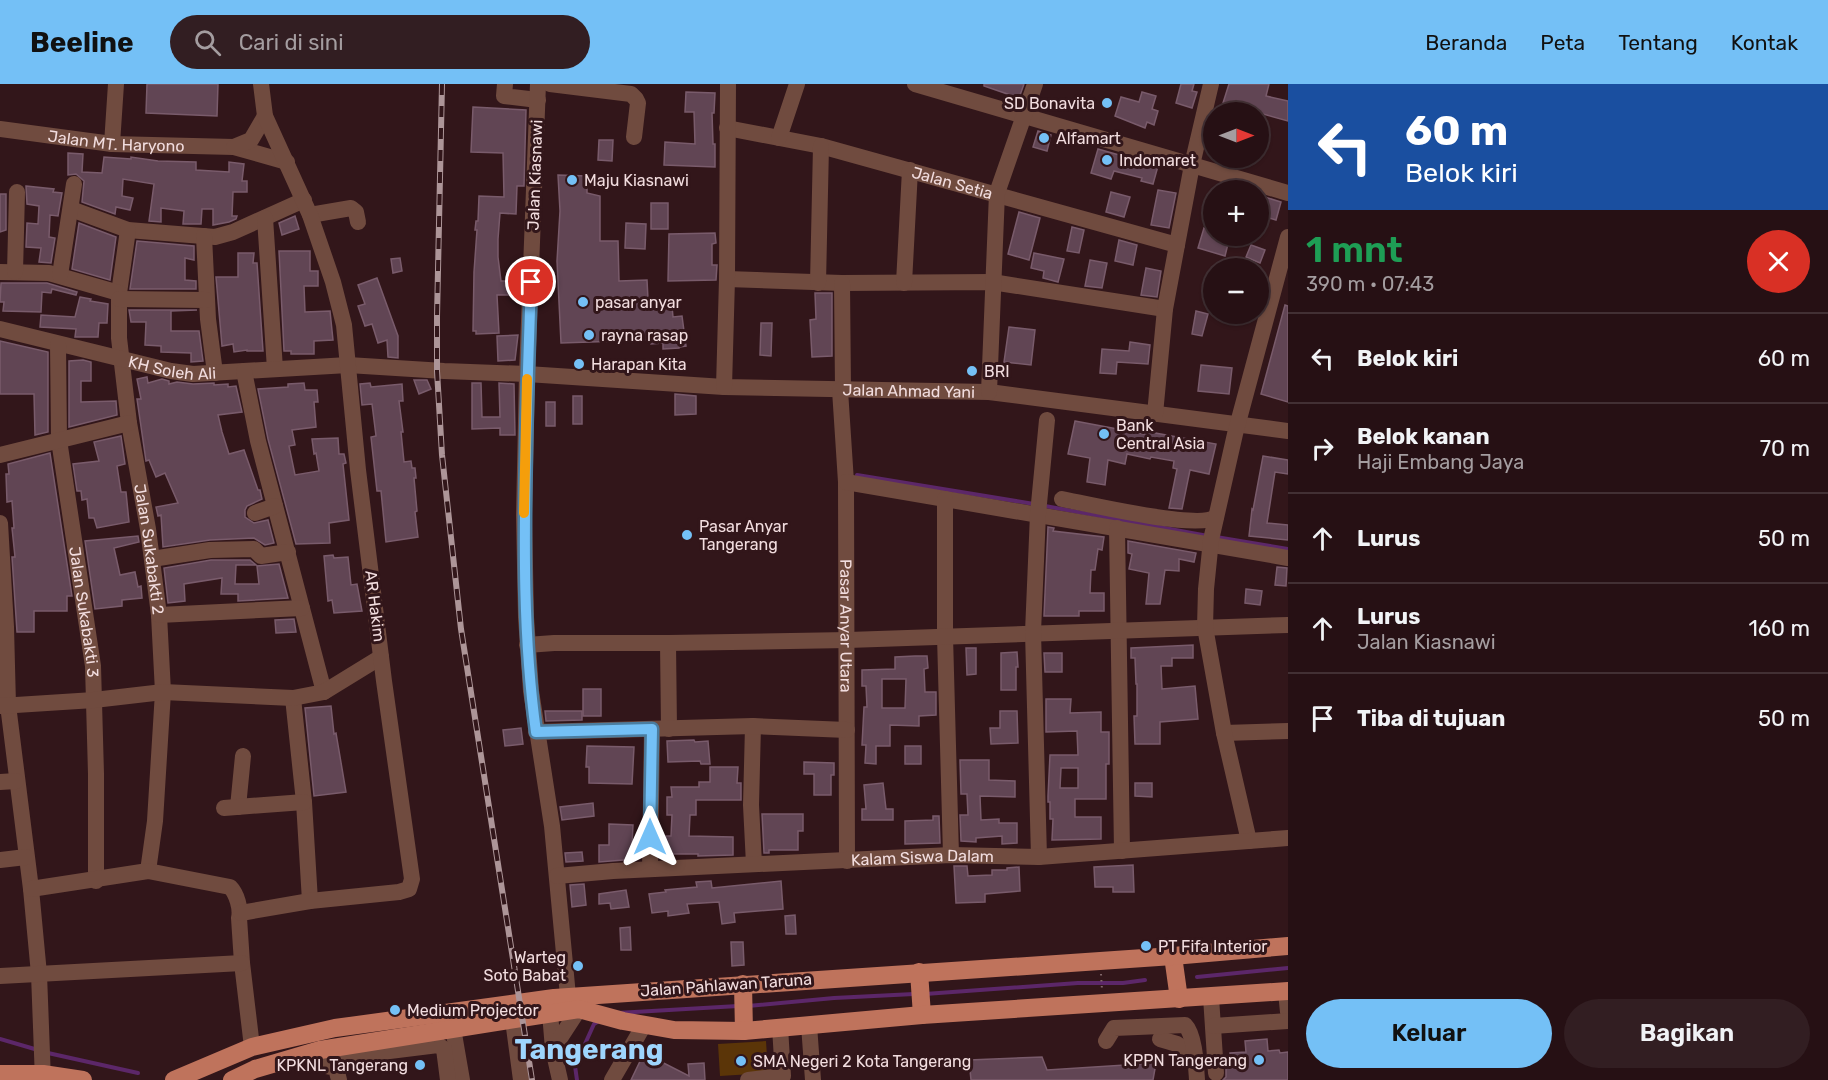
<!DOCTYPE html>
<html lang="id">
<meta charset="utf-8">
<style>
:root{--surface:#261014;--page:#321e22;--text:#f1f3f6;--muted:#a49da0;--line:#423034;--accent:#74c0f6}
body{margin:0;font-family:Rubik,sans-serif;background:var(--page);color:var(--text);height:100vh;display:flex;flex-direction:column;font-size:22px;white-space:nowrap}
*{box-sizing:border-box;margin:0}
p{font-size:20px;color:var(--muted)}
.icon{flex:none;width:33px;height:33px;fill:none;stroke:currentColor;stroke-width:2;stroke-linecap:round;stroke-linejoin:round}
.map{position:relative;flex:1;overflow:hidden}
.drawer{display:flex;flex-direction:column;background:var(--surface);width:540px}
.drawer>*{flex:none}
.guide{background:#1a4fa0;color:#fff;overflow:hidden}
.needle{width:39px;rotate:90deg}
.fabs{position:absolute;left:1203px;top:18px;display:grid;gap:12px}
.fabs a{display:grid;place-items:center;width:66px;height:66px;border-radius:50%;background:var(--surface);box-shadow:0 2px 4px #0004,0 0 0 2px var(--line);font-size:30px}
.pin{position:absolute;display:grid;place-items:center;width:51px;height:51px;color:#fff;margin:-26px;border:3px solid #fff;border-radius:50%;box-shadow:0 2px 6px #0007}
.me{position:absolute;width:66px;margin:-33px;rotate:0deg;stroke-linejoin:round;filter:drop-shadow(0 0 4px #0008)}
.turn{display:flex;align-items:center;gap:21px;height:126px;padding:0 18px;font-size:27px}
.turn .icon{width:78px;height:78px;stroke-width:2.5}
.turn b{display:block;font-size:42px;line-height:51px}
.round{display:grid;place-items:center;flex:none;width:63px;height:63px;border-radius:32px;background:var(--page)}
.overview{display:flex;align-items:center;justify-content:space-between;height:102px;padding:0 18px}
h1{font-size:36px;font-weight:600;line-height:45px;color:#1e9e55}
.primary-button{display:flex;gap:12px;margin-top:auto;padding:12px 18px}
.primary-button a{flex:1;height:69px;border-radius:36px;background:var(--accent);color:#111;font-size:24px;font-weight:600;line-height:69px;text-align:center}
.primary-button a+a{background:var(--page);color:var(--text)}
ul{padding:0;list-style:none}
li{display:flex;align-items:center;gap:18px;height:90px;padding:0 18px;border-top:2px solid var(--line)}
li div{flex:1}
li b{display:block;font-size:22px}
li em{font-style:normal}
header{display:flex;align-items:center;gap:36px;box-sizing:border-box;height:84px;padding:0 30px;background:var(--accent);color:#111}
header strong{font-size:28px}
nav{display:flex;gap:33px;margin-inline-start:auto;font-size:21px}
.search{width:420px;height:54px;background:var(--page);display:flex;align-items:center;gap:15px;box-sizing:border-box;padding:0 21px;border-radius:33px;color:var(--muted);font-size:22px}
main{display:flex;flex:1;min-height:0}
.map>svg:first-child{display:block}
.green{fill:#5b3508}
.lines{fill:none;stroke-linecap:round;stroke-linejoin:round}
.stream{stroke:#5c2769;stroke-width:4}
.building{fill:#614554;stroke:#795b6b;stroke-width:1.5;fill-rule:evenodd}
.path{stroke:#82696c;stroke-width:2;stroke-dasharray:1.5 4.5;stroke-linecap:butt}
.minor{stroke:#704b3f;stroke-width:16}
.major{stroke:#bf735c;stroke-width:18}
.rail-casing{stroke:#ad9598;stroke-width:6}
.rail{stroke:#32161a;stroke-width:4;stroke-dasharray:11;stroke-linecap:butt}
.route-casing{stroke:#4b7da0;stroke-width:15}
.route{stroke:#74c0f6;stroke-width:10}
.slow{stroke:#f59e0b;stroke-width:10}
.poi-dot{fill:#74c0f6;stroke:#32161a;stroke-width:2}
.labels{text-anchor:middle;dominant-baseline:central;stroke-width:6;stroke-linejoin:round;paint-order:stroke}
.poi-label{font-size:16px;fill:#f2dddf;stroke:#32161a;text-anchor:start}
.street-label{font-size:16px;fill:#f2dddf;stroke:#32161a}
.town-label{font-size:28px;font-weight:bold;fill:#9ed5fd;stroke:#32161a}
</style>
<header>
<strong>Beeline</strong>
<div class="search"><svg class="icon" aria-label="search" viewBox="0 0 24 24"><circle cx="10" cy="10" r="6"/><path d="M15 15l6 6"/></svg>Cari di sini</div>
<nav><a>Beranda</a><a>Peta</a><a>Tentang</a><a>Kontak</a></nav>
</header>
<main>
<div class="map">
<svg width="1288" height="996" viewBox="0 0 1288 996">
<rect width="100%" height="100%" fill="#32161a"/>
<path class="green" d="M766,957L768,989L720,992L718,960Z"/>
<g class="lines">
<g class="stream">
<path d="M857,391L1034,420"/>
<path d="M1045,422L1208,452"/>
<path d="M1216,453L1288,465"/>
<path d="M1197,893L1288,884"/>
<path d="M925,910L1078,899H1123L1145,896"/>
<path d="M748,922L834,914L914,910"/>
<path d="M617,929L738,922"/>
<path d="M0,955L38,966"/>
<path d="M48,969L138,989"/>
<path d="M577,996L575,982L594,940L599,937"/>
</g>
</g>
<g class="building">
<path d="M147,0H218L217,32L146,29Z"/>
<path d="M984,0H1024L1019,14L984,2Z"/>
<path d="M1181,0H1194L1192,7L1197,8L1192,24L1176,19Z"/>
<path d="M1229,0H1269L1266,12L1288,17V37L1223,19Z"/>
<path d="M686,8L715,9L714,29H712L713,60H715V83L664,81L665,58L695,60L694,28H685Z"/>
<path d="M1142,8L1156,12L1152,25L1158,27L1154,41L1147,38L1145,44L1115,32L1121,13L1139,18Z"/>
<path d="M473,23L526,26L524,102H517L516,130L500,129L498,155V173L501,197H519V189H520V211H497L499,249L476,250V247H473L474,188L477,146H475L476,137H478L479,112L504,113L503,69L471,68Z"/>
<path d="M1038,47L1051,51L1047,67L1033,63Z"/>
<path d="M599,56H613L612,77L598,76Z"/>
<path d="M1098,65L1158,82L1153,100L1141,97L1142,94L1114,87L1111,95L1091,89Z"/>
<path d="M68,69L83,70L82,88L102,89L104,73L131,75V73L158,77L196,78V86L229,88V78L244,80L242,97H247V108H233L232,132H237L236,135L229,138L213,141V125H202L201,140H183L184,127L161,124V138L149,137L154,100L123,95L122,112L133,114L130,126L116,123L115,130L82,118L84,97L76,90L68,91Z"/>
<path d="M558,91L587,92V109L600,112V157H618L619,197L647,196L648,215L660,214V222H672L673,233L682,232L686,262L679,263V264L663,265V259L651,260V256L620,255V257L561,259L557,177L560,127Z"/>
<path d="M26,102L54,105L53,108L62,109L58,132L50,131L49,153L55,154L51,179L39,178L41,164L26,163L27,139L38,140L39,122L27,120Z"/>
<path d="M1158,106L1176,109L1169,144L1151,141Z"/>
<path d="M1111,108L1130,113L1124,133L1106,128Z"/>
<path d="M0,110H6V146L0,148Z"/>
<path d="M1258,111L1281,118L1276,136L1258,131Z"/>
<rect x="651" y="119" width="17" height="26"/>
<path d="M1019,128L1040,134L1029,176L1008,170Z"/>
<path d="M295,132L299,145L282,151L279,139Z"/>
<path d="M79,139L116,153L110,196L72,185Z"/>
<path d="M626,139L646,140L645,165L625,164Z"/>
<path d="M1072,143L1084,146L1079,169L1067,167Z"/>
<path d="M1204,144L1214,147V152H1230L1225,172L1198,164Z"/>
<path d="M715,149L716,159L712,160V181H717L716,196L668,197L669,150Z"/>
<path d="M1119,156L1137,161L1133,181L1115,177Z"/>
<path d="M137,157L194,162V176L185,174V196L196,197V205H130Z"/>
<path d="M1251,161L1265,166L1260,179L1246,173Z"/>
<path d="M279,167H310V187H318V202H304L305,228L330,227L333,256L314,257V270H291V267H284Z"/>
<path d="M238,169H254L253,179H257L263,267H247V266L234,268L233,260L222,262L216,193H238Z"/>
<path d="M1034,169L1064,175L1058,198L1043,194L1044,187L1031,184Z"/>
<path d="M400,174L402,187L393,189L391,175Z"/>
<path d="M1090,176L1107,179L1102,204L1085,202Z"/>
<path d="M1146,184L1161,187L1157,213L1141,211Z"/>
<path d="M377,194L398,252V274L388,273L387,256L378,259L372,240L365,242L358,222L365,220L358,201Z"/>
<path d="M1,199H47L77,208L76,211L52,205L51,209L42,208L41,228L3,227L4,218H0Z"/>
<path d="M815,209H832V272L812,273L810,236L816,235Z"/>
<path d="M80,213L91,215L90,217L108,220L107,239H99L98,253H75L76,245L40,243L41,231L75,233Z"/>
<path d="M1285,221L1288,222V318L1261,310Z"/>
<path d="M129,226H197L171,227V247H199L203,277L191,278V269L161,268V262L145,261L146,238H131Z"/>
<path d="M1196,227L1208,230L1202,252L1192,250Z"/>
<path d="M761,239H772L771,272L760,271Z"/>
<path d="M1009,243L1035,246L1031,281L1004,278Z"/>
<path d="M518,251L515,276L498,277L497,252Z"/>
<path d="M0,257L48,268V348L35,351L34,310H0Z"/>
<path d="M1130,258L1150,261L1148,280L1117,278L1116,290L1100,289L1102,265L1129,267Z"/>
<path d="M83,276L91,278V297H81V318L116,317L117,331L69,343V277Z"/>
<path d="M1201,281L1232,284L1229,310L1198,307Z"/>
<path d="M147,293L148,299L162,295L169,297V300L177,298L193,300L214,299V301L228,300V303L236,302L242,328L218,331L222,348L229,370L244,366L258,406H260L262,415L247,422L245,426V433L254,439L268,436L274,459L265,461L254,454L210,456L163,463L161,431L158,432L156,423L178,419L165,389L156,393L149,376L146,377L137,315H141L137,295Z"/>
<path d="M414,296H427L431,305L419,310Z"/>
<path d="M304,299L305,306H317L318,318H314L316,343L292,346L295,361L289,362L295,391L319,387L316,369L314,370L312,355L338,354L339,370H344L346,379L343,380L349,436L329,439L330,459L296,460L268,355L258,305L288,303V300Z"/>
<path d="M370,299L371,303L402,300L403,317H399L403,348H401L404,378L411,377L412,384H415L416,394H414L417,427L415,428L418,453L386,458L381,407H377L371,353L376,352L372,320L362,321L360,300Z"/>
<path d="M472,299H481L482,333H500L499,299L514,300L515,351H500V344L472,345Z"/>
<path d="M675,310L696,312V330L675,331Z"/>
<rect x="573" y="312" width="9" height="28"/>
<rect x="546" y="318" width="9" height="24"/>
<path d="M1075,337L1144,350V347L1216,360L1209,390L1190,386L1182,425L1169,424L1177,385L1173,384L1174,377L1151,373L1150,375L1127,370L1125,380L1108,376L1105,401L1087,398L1090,374L1068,370Z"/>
<path d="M121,352L125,380L117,382L121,408H126L129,438L97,444L94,434H89L87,415L82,416L81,407H77L73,380L99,377L94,358Z"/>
<path d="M50,369L72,512H67V527H34V548H17L12,473H15L12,444H14L12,417L7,418L6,390H9L8,380Z"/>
<path d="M1263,372L1288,376V390L1275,388L1267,439L1288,441V456L1249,452L1252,425L1253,426Z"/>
<path d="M1048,443L1054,444L1053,447L1104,453L1102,466L1098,465L1095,486H1091L1090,509H1104V527H1079V532H1044Z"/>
<path d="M138,452L139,458L114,464L120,491L135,488L138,503L141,502L142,514L122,516V522L95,525L85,457Z"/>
<path d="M1128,457L1196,469L1194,478L1179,475V487L1165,486L1160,520H1146L1149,489L1129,485L1132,470L1128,469Z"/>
<path d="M333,471L334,474L348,473L351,501L357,500L362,527L334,529L332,516L328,517L324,472Z"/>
<path d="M211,476H250L256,481H236L235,500H259L257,482L279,480L288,514L238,517V510H221L222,494L184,500L185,517L168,519L164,484Z"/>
<path d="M1277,483L1287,484L1286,502L1275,501Z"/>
<path d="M1246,505L1262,507L1260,521L1245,519Z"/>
<path d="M294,535L296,548L276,549L275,536Z"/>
<path d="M1193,561V574H1172V582H1161L1162,605L1195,602L1198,635L1160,638V660H1135L1134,632H1137V600H1136L1135,574H1131V564Z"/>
<path d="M966,564H976V590L967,591Z"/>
<path d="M1017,568L1018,583H1016V606H1001V569Z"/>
<path d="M1044,569H1062V588H1045Z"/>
<path d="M915,572H927L928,584L924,585L925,608H936V631L919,632V642L890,641V662H876V680L865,679L866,661H862L864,623H867L866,602H862V586L895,585V573ZM882,595H906L905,624H882Z"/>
<rect x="583" y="605" width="18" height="27"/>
<path d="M1046,615H1071L1070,629L1101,628V648H1109V680H1106V715H1075V733H1101V755L1052,756L1053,735H1050V718H1048V712L1050,671H1078L1077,647L1046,648ZM1061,684H1078V704H1060Z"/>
<path d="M331,622L334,650L336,649L346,708L314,712L305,624Z"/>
<path d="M545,627H582V636L546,637Z"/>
<path d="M1000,627H1017L1018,659L991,660L990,644H1000Z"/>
<path d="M521,644L523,660L505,662L503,646Z"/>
<path d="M694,656L695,658L708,657L710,680H701L700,677L668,678L667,657Z"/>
<path d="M587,662L634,663L632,700L589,699V683H586Z"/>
<rect x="905" y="662" width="16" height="18"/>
<path d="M960,676H989V696L1015,697V713L980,712L981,736L999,735V739H1017V759L1002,760V752L976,754V758L961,757L960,731H968L967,710H961Z"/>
<path d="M804,678L834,679V691H831V711H814V690H804Z"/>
<path d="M710,683H738L737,699H741V716H696V731H690L689,752L733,753V771L698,772V770H666V752H671L672,731H667V713H672L671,703H699V698H710Z"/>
<path d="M883,699L886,725H893V736H862V725H866L864,701Z"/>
<path d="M1135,699H1152V713L1135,712Z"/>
<path d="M593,719L594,732L562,736L560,723Z"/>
<path d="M762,730H803V747H798V766H769V769H764Z"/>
<path d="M933,732H939L940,759L905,760V737L933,736Z"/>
<path d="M609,740L633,741L632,761H636V775L599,778V761H609Z"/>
<path d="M582,768L583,777L566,778L565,769Z"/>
<path d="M1133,781L1134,808H1113V803H1095L1094,783Z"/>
<path d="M954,782H967L968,792L992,791V786H1007V784L1019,783L1020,807L985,810V818L956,819Z"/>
<path d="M711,797L712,804L781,797L783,825L734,829L735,838L722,840L719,818L687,820L689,829L668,832V827L652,829L649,810L666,808L665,806L697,803L696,798Z"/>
<path d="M584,800L586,821L572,823L570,801Z"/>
<path d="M626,806L629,823L611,825L610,819L599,820V810Z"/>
<path d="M795,831L796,850H786L785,832Z"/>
<path d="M630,843L631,866H621L620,844Z"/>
<path d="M731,858H743L744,881L732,882Z"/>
<path d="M1267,955L1268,967L1279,966L1280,969L1288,968V996H1223L1226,993V983H1231L1230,969L1246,968L1245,957Z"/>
<path d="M644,969L689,992L688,980L704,979L705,996H631Z"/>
<path d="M1042,973L1047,986L1156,979L1153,996H971L969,976Z"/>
</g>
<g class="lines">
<path class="path" d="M1101,890L1102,906"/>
<g class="minor">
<path d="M505,0L504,12L538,16"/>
<path d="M538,0L527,290L524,431L526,533L531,607L552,742L568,912"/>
<path d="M550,0L631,10L636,15L638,19L634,53"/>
<path d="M915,0L1288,109"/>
<path id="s1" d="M727,44L821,62L1177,161"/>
<path id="s2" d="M0,45L112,60L234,63L287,78"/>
<path d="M779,54L797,0"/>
<path d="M112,60L116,0"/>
<path d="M234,63L251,56L265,32"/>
<path d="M71,125L128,146L215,153L233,148L304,116"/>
<path d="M310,131L351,124L356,128L358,138"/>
<path d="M265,134L275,285"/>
<path id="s3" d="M128,146L119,209V254L129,339L148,445L159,531L163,608L155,737L148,787"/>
<path d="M204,152L208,235L215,289"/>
<path d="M0,188L49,189L119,209"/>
<path d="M15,188L17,108"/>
<path d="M60,191L74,100"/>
<path d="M727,195L842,199L992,198L1165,225"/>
<path d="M818,199L821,62"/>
<path d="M842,199L843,305"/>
<path d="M904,199L910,86"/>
<path d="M119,215L206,216"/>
<path id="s4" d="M0,245L171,287L193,290L348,281L444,287L527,290L724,303L989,308L1288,347"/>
<path id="s5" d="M58,260L59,356L93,582L96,690V797"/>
<path d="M244,287L258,357L324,608"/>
<path d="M724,303L727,195L728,0"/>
<path id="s6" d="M840,306L846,398L847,777"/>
<path d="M989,308L997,109L1035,0"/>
<path d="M1155,330L1165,225L1192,81L1211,0"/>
<path d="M0,371L129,339"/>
<path d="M846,398L1288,474"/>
<path d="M945,415V552L951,771"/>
<path d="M1062,415C1088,420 1198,446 1216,433"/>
<path d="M255,429L275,422"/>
<path d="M0,439L6,543L8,621L31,805L39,890L43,996"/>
<path d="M1117,444L1122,767"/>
<path d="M152,475L210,466L254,465L261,472L288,468"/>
<path d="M159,531L302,524"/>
<path d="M668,559L669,645"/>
<path d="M527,561L554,559H668L848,556L1288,541"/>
<path d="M293,614L304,718L310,817"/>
<path d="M0,622L94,616L163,608L293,614L324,608L381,573"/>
<path d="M753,642L751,721L754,780"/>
<path d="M536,648L753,642L847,646"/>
<path d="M1224,649L1288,647"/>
<path d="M0,698L16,697"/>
<path d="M238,723L243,672"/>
<path d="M224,724L304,718"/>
<path d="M1249,757L1224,649L1205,543L1206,505L1211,456L1235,350L1288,153"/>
<path d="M1039,773L1033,548L1038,430L1047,336"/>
<path d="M0,776L26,773"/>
<path d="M650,785L652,645"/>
<path id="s7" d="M557,792L613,787L951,771L1039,773L1288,754"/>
<path d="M31,805L148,787L230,803C237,810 241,825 239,834L242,879L252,963"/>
<path d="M241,829L310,817L399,808L409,805L412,795L384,597L358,386L344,241L333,198L310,131L265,32L261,0"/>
<path d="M0,892L242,879"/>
<path d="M1286,908L1288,928"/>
<path d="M1211,913L1216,989"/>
<path d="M550,929L553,965L560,996"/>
<path d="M513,936L521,996"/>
<path d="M809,941L813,996"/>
<path d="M1213,942L1288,937"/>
<path d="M453,944L462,996"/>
<path d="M1160,955L1177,960L1195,973"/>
<path d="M1106,957L1114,944L1185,941C1195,951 1196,982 1197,996"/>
<path d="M553,965L579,925"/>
<path d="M323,979L326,976L333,974L438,961L444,965L448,996"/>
<path d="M323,979L325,982L336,984L339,996"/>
<path d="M612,996L644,941"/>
<path d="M748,996L783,992L780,943"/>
</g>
<g class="major">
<path d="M1173,872L1179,915"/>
<path d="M919,888L922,931"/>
<path d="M743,900L744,947"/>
<path d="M0,990H43L83,996"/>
<path d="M174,996L252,963L335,944L554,914L1173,872L1288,862"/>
<path d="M232,996L255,985L320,966L579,925L623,937L674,946L744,947L922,931L1288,907"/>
</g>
<g class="rail-casing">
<path id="rail" d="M442,0L437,233V287L442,371L461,545L532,996"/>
</g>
<use href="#rail" class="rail"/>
</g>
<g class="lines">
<g class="route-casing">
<path id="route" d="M531,198C529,254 527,309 526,364C524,459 523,553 536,648L652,645L650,753"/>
</g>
<use href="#route" class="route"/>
<path class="slow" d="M524,429L527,295"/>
</g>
<g class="poi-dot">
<circle cx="1107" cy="19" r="6"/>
<circle cx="1044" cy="54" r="6"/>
<circle cx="1107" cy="76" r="6"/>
<circle cx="572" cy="96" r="6"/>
<circle cx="583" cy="218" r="6"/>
<circle cx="589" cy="251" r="6"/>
<circle cx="579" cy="280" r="6"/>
<circle cx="972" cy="287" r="6"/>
<circle cx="1104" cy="350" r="6"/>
<circle cx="687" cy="451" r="6"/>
<circle cx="1146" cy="862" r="6"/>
<circle cx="578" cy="882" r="6"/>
<circle cx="395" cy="926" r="6"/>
<circle cx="1259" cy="976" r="6"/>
<circle cx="741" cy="977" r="6"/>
<circle cx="420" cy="981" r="6"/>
</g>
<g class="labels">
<g class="poi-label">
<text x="1095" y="19" text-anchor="end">SD Bonavita</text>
<text x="1056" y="54">Alfamart</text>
<text x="1119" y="76">Indomaret</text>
<text x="584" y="96">Maju Kiasnawi</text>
<text x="595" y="218">pasar anyar</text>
<text x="601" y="251">rayna rasap</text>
<text x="591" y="280">Harapan Kita</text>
<text x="984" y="287">BRI</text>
<text x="1116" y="341">Bank<tspan x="1116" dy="18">Central Asia</tspan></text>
<text x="699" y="442">Pasar Anyar<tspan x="699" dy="18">Tangerang</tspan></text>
<text x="1158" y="862">PT Fifa Interior</text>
<text x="566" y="873" text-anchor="end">Warteg<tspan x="566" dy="18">Soto Babat</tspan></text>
<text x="407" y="926">Medium Projector</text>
<text x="1247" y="976" text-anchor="end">KPPN Tangerang</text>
<text x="753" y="977">SMA Negeri 2 Kota Tangerang</text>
<text x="408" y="981" text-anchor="end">KPKNL Tangerang</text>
</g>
<g class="street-label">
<text stroke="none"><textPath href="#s2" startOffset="117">Jalan MT. Haryono</textPath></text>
<text transform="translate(535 91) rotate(-88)">Jalan Kiasnawi</text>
<text stroke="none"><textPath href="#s1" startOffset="232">Jalan Setia</textPath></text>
<text stroke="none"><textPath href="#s4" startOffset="177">KH Soleh Ali</textPath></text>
<text stroke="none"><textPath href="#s4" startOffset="915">Jalan Ahmad Yani</textPath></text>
<text stroke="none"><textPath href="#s3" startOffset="322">Jalan Sukabakti 2</textPath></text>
<text transform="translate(375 522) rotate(83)">AR Hakim</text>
<text stroke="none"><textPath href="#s5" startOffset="270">Jalan Sukabakti 3</textPath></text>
<text stroke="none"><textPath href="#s6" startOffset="236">Pasar Anyar Utara</textPath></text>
<text stroke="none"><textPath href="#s7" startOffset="366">Kalam Siswa Dalam</textPath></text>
<text transform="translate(726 901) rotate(-4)">Jalan Pahlawan Taruna</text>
</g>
<g class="town-label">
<text x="589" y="965">Tangerang</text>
</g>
</g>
</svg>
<div class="fabs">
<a><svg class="needle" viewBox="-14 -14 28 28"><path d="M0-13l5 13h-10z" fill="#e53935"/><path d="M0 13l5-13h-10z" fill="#a49da0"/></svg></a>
<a>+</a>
<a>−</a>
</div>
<div class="pin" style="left:531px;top:198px;background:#d93025"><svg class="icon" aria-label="arrive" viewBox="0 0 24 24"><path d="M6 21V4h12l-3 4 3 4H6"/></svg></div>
<svg class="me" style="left:650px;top:753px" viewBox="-20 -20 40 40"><path d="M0-17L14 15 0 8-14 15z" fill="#74c0f6" stroke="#fff" stroke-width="4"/></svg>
</div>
<section class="drawer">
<div class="guide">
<div class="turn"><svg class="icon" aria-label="left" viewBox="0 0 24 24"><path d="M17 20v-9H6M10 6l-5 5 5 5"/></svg><div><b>60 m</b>Belok kiri</div></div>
</div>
<div class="overview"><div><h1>1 mnt</h1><p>390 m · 07:43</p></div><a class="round" style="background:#d93025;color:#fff"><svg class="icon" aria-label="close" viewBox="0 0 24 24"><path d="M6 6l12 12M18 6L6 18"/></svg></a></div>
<ul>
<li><svg class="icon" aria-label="left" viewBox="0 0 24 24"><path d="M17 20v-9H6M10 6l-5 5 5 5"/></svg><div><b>Belok kiri</b></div><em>60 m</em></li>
<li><svg class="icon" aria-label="right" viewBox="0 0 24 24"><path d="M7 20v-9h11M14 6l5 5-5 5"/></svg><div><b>Belok kanan</b><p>Haji Embang Jaya</p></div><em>70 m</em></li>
<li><svg class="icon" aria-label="ahead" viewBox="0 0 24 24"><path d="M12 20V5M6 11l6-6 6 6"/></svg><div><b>Lurus</b></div><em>50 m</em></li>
<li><svg class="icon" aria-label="ahead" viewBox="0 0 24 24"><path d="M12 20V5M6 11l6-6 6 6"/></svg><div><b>Lurus</b><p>Jalan Kiasnawi</p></div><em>160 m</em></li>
<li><svg class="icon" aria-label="arrive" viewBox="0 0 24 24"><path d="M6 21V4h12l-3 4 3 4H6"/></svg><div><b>Tiba di tujuan</b></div><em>50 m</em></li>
</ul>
<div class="primary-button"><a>Keluar</a><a>Bagikan</a></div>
</section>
</main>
